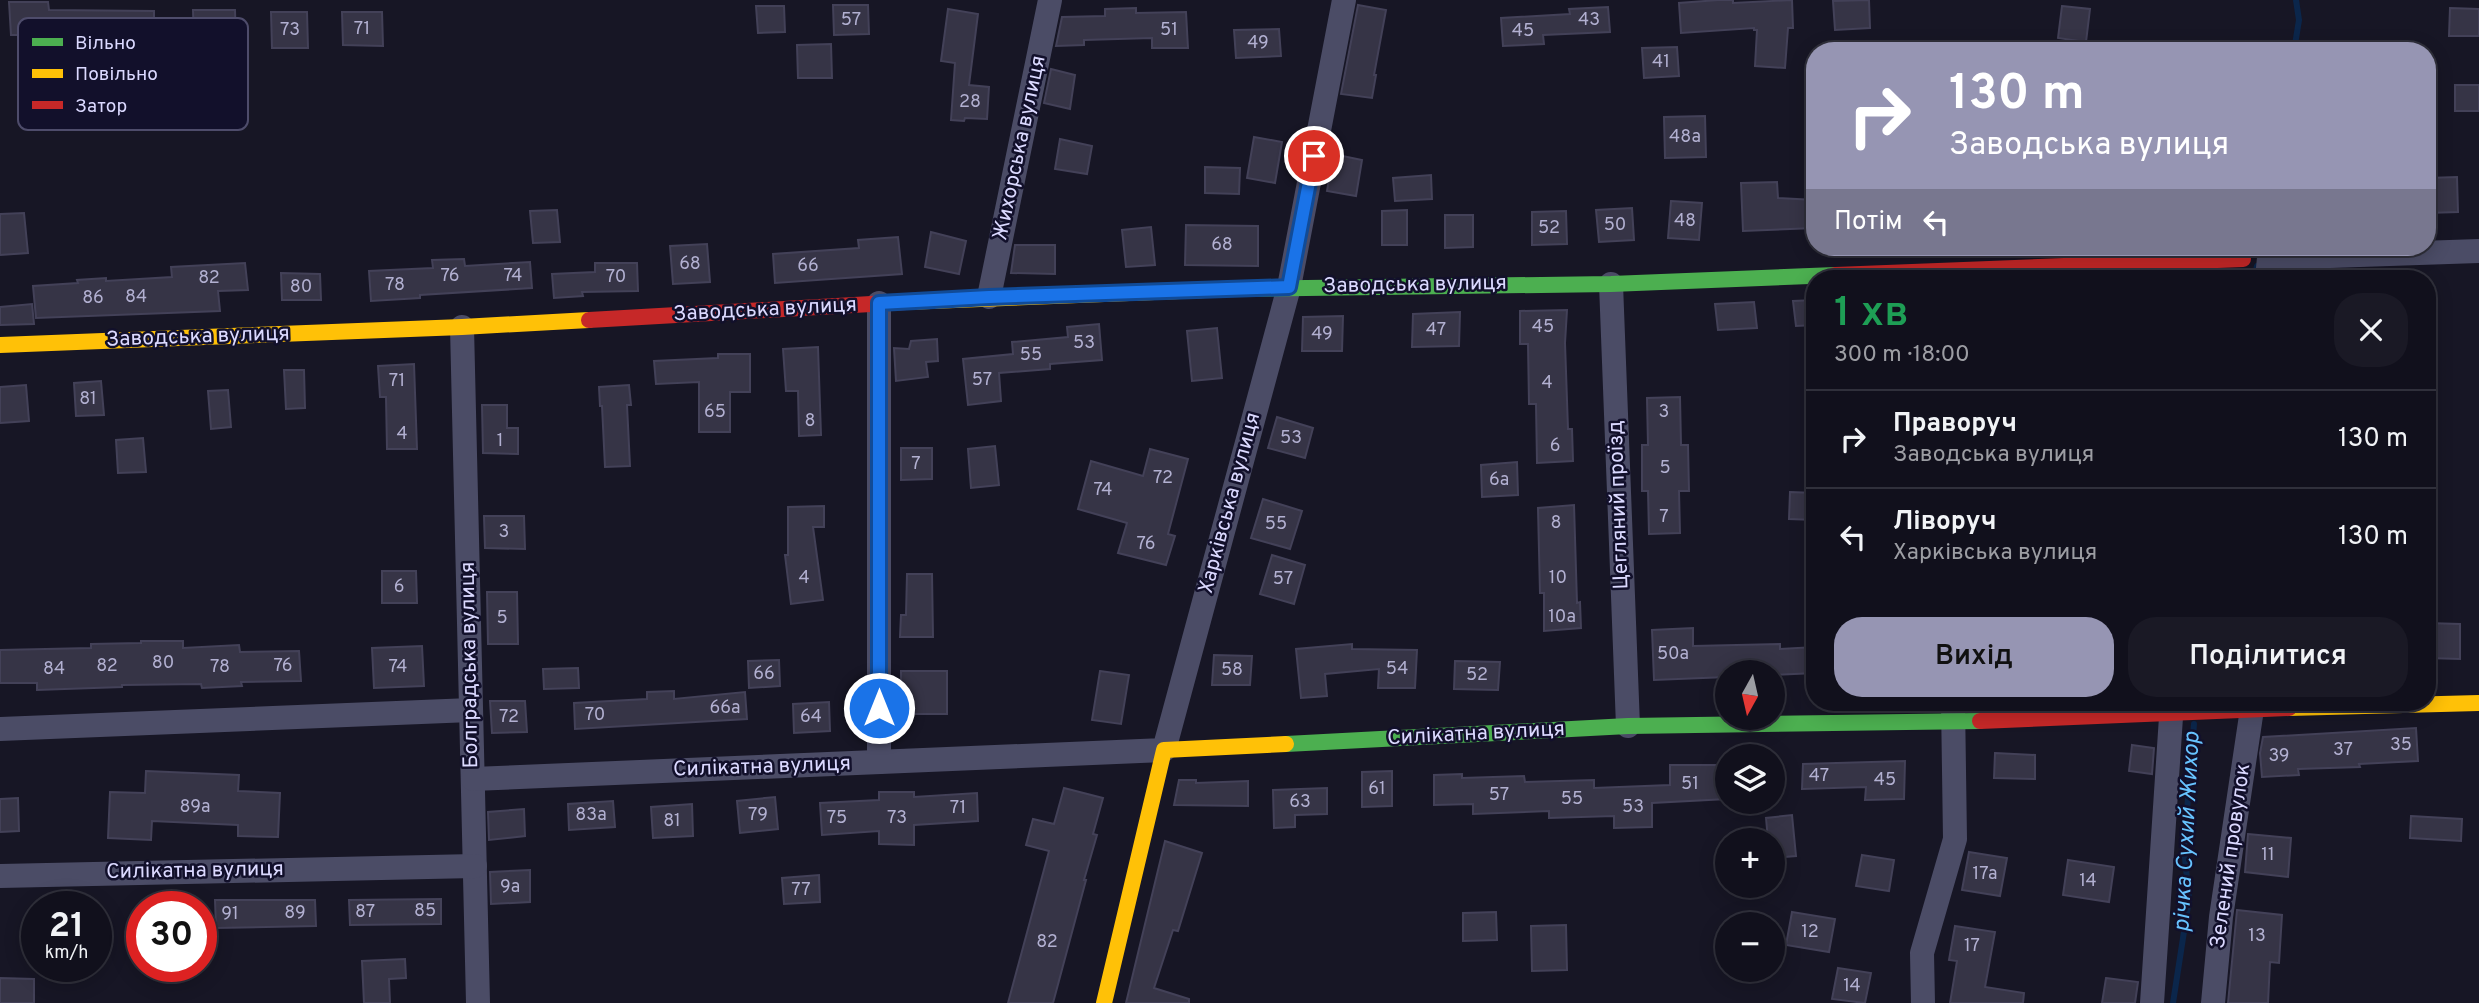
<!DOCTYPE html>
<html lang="uk">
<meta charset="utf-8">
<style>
:root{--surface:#11101c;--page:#1a1925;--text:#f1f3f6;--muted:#9c9da3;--line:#30303b;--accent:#9695b3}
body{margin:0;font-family:Overpass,sans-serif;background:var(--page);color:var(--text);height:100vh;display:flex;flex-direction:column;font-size:26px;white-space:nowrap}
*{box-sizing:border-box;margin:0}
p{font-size:23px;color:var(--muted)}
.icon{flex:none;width:38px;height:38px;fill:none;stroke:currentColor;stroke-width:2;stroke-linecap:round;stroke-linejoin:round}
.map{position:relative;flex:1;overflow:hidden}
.drawer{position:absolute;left:1806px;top:270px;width:630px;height:441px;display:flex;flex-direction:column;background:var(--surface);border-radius:28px;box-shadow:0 4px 18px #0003,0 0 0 2px var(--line)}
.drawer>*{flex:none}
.guide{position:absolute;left:1806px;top:42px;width:630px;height:214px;border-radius:28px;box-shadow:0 4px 18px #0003,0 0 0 2px var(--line);background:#9695b3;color:#fff;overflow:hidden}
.needle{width:46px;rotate:188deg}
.controls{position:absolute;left:1715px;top:660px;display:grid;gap:14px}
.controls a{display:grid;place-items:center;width:70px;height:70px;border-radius:50%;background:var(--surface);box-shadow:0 4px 18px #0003,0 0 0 2px var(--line);font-size:35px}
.speed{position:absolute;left:21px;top:891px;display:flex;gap:14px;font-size:35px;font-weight:700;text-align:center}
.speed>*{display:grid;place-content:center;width:91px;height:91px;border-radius:50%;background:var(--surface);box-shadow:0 4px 18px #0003,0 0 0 2px var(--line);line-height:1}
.speed small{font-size:18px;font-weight:400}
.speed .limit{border:10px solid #d22;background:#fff;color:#111}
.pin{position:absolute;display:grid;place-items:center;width:60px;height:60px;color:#fff;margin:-30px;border:4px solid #fff;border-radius:50%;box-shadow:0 2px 7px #0007}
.me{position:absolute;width:77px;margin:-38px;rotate:0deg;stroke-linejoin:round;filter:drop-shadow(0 0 5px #0008)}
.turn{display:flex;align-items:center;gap:24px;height:147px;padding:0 28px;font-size:32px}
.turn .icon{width:91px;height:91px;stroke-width:2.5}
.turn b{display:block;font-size:49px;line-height:60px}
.then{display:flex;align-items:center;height:66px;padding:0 28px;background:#0003;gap:14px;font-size:26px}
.round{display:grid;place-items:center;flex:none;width:74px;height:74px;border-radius:28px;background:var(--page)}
.overview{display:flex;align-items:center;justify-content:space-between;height:119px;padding:0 28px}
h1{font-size:42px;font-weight:600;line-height:52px;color:#1e9e55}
.button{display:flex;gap:14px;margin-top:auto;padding:14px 28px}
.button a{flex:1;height:80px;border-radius:28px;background:var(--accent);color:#111;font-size:28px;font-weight:600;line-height:80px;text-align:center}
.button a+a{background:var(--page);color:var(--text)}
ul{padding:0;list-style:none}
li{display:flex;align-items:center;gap:21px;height:98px;padding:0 28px;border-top:2px solid var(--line)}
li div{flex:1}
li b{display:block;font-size:26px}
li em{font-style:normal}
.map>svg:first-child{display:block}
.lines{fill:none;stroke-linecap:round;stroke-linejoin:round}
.stream{stroke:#0b264b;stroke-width:6}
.building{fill:#363446;stroke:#434158;stroke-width:2}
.street{stroke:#4b4c66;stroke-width:24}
.fast{stroke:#4caf50;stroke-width:16}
.slow{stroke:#ffc107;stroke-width:16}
.jam{stroke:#c62828;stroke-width:16}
.route-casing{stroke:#114b97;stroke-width:18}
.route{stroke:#1a73e8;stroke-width:12}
.labels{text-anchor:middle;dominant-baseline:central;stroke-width:5;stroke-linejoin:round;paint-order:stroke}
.number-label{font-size:18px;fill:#b2b0d1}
.street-label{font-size:21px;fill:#dbd9ff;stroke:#12102b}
.water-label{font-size:23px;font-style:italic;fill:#67c3ff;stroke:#12102b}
.key{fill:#12102b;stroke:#4e4c6b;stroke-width:2}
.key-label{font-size:19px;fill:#dbd9ff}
</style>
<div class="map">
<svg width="2479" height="1003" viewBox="0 0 2479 1003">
<rect width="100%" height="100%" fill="#171625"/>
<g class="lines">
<g class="stream">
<path d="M2294,51L2299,20L2296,0"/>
<path d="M2254,278L2257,266"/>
<path d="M2173,1003L2189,899L2184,848L2194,724"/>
</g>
</g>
<g class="building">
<path d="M1718,0H1733V3L1792,0L1793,28H1788L1785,68L1755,66L1757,30H1754V28L1681,33L1679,3Z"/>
<path d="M1869,0L1870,28L1835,30L1833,1Z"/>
<path d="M9,2H48L49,10L154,11V37L95,38L96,43H63V35H11Z"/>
<path d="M833,5H868L869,34L834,35Z"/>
<path d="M1358,5L1386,10L1374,75H1376L1372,98L1341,94Z"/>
<path d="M756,6H784L785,32L758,33Z"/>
<path d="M2062,6L2090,9L2086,42L2058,38Z"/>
<path d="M1608,7L1610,32L1543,35L1544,44L1503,46L1501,18L1570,14L1569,9Z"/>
<path d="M1136,8V13L1186,12L1188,48H1152V38L1084,40V45L1056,46L1062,17L1105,16V9Z"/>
<path d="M2450,8L2479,9V36H2449Z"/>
<path d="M948,9L978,14L969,85L989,87L987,119L965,118L964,121L951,120L955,63L941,61Z"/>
<path d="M193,10H235L236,44L194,43Z"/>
<path d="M271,12H307L308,48H272Z"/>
<path d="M342,12H382L383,46L343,45Z"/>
<path d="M1279,29L1281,56L1236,58L1234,30Z"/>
<path d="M831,44L832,78H798L797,45Z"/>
<path d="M1677,47L1679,76L1644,78L1642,48Z"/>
<path d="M1051,69L1075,75L1070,109L1044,103Z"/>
<rect x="2455" y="85" width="24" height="26"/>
<path d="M1705,116L1706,157L1665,158L1664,117Z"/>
<path d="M1254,137L1282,142L1275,183L1247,178Z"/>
<path d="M1060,139L1092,146L1087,174L1055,169Z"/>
<path d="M1333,154L1362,160L1356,196L1327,191Z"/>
<path d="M1205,167L1240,168L1239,194L1205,193Z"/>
<path d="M1431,175L1432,199L1395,201L1393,178Z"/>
<path d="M2457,177L2458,212L2427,213V178Z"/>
<path d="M1777,182L1778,198L1815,200V228L1743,231L1741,183Z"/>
<path d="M1671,201L1702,203L1699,240L1668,238Z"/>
<path d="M1632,208L1634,240L1599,242L1596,210Z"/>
<path d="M557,210L560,242L533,243L530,211Z"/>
<path d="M1407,210V245H1382V211Z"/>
<path d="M1566,211L1567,244L1532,245V212Z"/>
<path d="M24,213L28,253L0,255V214Z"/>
<path d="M1445,215H1473V247L1445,248Z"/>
<path d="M1186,225L1258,226V266L1185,265Z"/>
<path d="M1151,227L1155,265L1126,267L1122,230Z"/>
<path d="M931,232L966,241L959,274L925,267Z"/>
<path d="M898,237L902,274L775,283L773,254L859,248L858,240Z"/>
<path d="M707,244L710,282L673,284L670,246Z"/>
<path d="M1015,245H1055V274L1011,273Z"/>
<path d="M464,259L465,266L530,262L532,288L420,295V298L371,301L369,271L433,268L432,260Z"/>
<path d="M245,263L248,290L218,291L220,311L36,318L33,286L78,283L77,280L106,278V281L172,277L171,267Z"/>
<path d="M595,263H637L638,291L582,292L583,296L554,298L552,274L595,272Z"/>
<path d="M281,273L320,274L321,300H282Z"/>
<path d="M1815,300V325L1796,326L1793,301Z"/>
<path d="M1754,302L1757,328L1718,330L1715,304Z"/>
<path d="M32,304L34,324L0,325V307Z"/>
<path d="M1567,310L1565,343L1568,429H1572L1573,461L1537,463L1536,404H1529L1528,344H1520V311Z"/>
<path d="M1460,312L1459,346L1412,347L1413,314Z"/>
<path d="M1343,316L1342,351H1302L1303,317Z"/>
<path d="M1099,324L1102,360L1050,364V369L999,373L1001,401L968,405L963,359L1013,354L1012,342L1068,337L1067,327Z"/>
<path d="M1217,328L1222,378L1192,381L1187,331Z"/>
<path d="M937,339L938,361L926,362L928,377L896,381L894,348L909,349L911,341Z"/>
<path d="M818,347L821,435L799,436L798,391H786L783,349Z"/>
<path d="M718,354H750V392H730V432H699V382L656,384L654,361L718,358Z"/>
<path d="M414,364L417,449H387L386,397H380L378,366Z"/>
<path d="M284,370H304L305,408L286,409Z"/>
<path d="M101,381L104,415L76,416L74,383Z"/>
<path d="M26,385L29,421L0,423V387Z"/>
<path d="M629,385L631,405H627L630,466L605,467L602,406H600L599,387Z"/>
<path d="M228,390L231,427L211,429L208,391Z"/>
<path d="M1680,397L1681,445H1688L1689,491H1679L1680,533L1649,534L1648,491H1642V445H1648L1647,398Z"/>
<path d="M482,405H507V428H518V454L483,453Z"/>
<path d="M1277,417L1313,428L1305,458L1268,448Z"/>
<path d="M143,438L146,472L118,473L116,440Z"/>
<path d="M995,446L999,485L971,488L968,449Z"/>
<path d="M901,448H932V479L901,480Z"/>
<path d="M1150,449L1188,459L1168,534L1175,536L1166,565L1118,553L1127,523L1078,509L1091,461L1143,476Z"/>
<path d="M1517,462L1518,495L1482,497L1481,465Z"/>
<path d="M1790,492L1815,493V520L1789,519Z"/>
<path d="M1263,499L1302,511L1290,549L1251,538Z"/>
<path d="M1574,505L1577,603L1580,602L1581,628L1544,631V593H1540L1538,508Z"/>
<path d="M824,506V527H813L823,600L791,604L785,555H788V507Z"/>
<path d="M484,516H524L525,549L485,548Z"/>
<path d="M1272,555L1305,565L1294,604L1260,594Z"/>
<path d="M382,571H416L417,603H382Z"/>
<path d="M907,574H932L933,637H900L901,615H906Z"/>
<path d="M487,592H517L518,644H488Z"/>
<path d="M2427,623L2460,624V659L2427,658Z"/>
<path d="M1693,628V646L1780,644V649L1815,647V673L1773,675V672H1727V677L1654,680L1652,630Z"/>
<path d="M141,641H183V648L239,645L240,652L299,651L301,681L241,682L242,686L202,688L201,684L122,685V687L37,690V683H0V650L91,648V644L141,643Z"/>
<path d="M1352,644V649L1417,650L1415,688H1378L1379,669L1325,674L1327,696L1301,698L1296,649Z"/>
<path d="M422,646L424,686L374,688L372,648Z"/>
<path d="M1214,655L1252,656L1250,685H1212Z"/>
<path d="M779,660L780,686L749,688L748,661Z"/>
<path d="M1455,661L1500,662L1498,690L1454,689Z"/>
<path d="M578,668L579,688L544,689L543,669Z"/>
<rect x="901" y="671" width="46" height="43"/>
<path d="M1100,671L1129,675L1121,724L1092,720Z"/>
<path d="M674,691V699L745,692L747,719L575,729L574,703L647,699V692Z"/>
<path d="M490,701H525L527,732L492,733Z"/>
<path d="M829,702L830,731L794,733L793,704Z"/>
<path d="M2416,728L2418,761L2359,764L2360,767L2298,769L2299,775L2262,777L2260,753L2263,737Z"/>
<path d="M2132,745L2154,748L2152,774L2129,771Z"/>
<path d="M1995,753L2035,755V779L1994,778Z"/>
<path d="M1905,761L1904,799L1865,800L1866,787L1802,789L1803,764Z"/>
<path d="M1670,765H1727V799L1652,803V827L1614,828V816L1549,818V811L1473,814V804L1434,805V775L1462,774V778L1524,776L1525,782L1594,780V788L1670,785Z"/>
<path d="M146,771L239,775L238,791L280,793L278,837L238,836V825L152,821L151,840L108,838L110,792L145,793Z"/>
<path d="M1392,771V806L1362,807V772Z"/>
<path d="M1179,780H1196V783L1248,781V806L1174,805Z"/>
<path d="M1064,788L1103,798L1093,834L1097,835L1084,880H1086L1053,1003H1008L1049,851L1026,845L1033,819L1054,824Z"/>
<path d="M1327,788V814L1295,815V827L1274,828L1273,790Z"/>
<path d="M879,792H914V797L977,793L978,821L914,825V845L879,844V831L822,835L820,803L879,800Z"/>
<path d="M775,797L778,829L740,833L737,801Z"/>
<path d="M18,798L19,831L0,832V799Z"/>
<path d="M613,801L615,827L569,830L568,804Z"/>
<path d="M692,804L693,836L653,838L651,807Z"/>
<path d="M524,809L525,836L489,840L488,812Z"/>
<path d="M1792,815L1796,856L1773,858V840H1768L1766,818Z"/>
<path d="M2411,816L2462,819L2461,841L2410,838Z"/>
<path d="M2248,834L2291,838L2288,877L2245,872Z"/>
<path d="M1165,841L1202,853L1178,931L1173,930L1154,988L1189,999V1003H1126Z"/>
<path d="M1969,852L2007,858L2000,896L1962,890Z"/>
<path d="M1862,855L1894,860L1889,891L1856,886Z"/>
<path d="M2068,860L2114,867L2109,902L2063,895Z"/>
<path d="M530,870V902L491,904L490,872Z"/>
<path d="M819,875L820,902L784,904L782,878Z"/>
<path d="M441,899V924L350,925L349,900Z"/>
<path d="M215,900H315L316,926L216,928Z"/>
<path d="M2237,910L2282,915L2279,963L2270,962L2268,1003H2228Z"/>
<path d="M1496,912L1497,940L1463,941V913Z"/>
<path d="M1792,912L1835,919L1829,952L1786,945Z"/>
<path d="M1566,925L1567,970L1532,971L1531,926Z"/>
<path d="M1955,926L1995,932L1985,987L2024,993L2023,1003H1950L1957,961L1949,960Z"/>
<path d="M405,959L406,978L389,979L390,1003H364L362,961Z"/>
<path d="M1838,968L1871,973L1865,1003L1832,999Z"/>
<path d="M0,978L34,979V1003H0Z"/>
<path d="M2106,978L2138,982L2135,1003H2102Z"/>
</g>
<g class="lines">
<g class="street">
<path d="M2267,278L2269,258L2479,251"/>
<path d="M1611,284L1628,726"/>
<path d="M989,297L1050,0"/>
<path d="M462,327L478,1003"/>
<path d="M0,729L471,710"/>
<path d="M879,762V303"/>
<path d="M473,779L1164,750L1289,287L1344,0"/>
<path d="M0,876L475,866"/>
<path d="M1923,1003L1922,953L1955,839L1953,702"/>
<path d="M2152,1003L2172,702"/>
<path d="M2213,1003L2221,917L2252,709"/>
</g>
<g class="fast">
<path d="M1230,289L1611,284L1835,275"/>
<path d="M1286,744L1628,726L1980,721"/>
</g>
<g class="slow">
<path d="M906,302L1230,289"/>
<path d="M0,345L462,327L589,320"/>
<path d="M2289,708L2479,703"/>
<path d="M1104,1003L1164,750L1286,744"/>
</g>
<g class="jam">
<path d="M1835,275L2243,259"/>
<path d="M589,320L906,302"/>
<path d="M1980,721L2289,708"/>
</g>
</g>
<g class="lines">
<g class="route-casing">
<path id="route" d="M879,708V303L989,297L1289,287L1314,156"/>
</g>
<use href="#route" class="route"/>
</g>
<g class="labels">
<g class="number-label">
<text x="851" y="20">57</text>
<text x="1589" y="20">43</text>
<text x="362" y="29">71</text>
<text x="290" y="30">73</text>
<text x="1169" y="30">51</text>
<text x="1523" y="31">45</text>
<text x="1258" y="43">49</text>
<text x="1661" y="62">41</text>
<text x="970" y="102">28</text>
<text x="1685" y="137">48а</text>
<text x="1685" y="221">48</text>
<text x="1615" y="225">50</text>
<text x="1549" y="228">52</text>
<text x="1222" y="245">68</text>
<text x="690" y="264">68</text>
<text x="808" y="266">66</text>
<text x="450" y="276">76</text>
<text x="513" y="276">74</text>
<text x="616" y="277">70</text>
<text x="209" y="278">82</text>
<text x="395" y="285">78</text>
<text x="301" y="287">80</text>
<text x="136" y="297">84</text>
<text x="93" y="298">86</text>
<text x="1543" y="327">45</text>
<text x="1436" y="330">47</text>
<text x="1322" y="334">49</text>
<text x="1084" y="343">53</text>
<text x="1031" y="355">55</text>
<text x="982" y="380">57</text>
<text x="397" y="381">71</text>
<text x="1547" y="383">4</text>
<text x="88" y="399">81</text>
<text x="715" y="412">65</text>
<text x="1664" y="412">3</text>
<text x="810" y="421">8</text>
<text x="402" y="434">4</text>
<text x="1291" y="438">53</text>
<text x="500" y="441">1</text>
<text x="1555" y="446">6</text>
<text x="916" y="464">7</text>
<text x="1665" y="468">5</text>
<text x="1163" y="478">72</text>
<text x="1499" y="480">6а</text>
<text x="1103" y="490">74</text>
<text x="1664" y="517">7</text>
<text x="1556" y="523">8</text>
<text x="1276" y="524">55</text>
<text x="504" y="532">3</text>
<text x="1146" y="544">76</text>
<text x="804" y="578">4</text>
<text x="1558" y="578">10</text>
<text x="1283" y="579">57</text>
<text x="399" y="587">6</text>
<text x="1562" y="617">10а</text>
<text x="502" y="618">5</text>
<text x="1673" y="654">50а</text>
<text x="163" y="663">80</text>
<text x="107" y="666">82</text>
<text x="283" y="666">76</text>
<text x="220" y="667">78</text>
<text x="398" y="667">74</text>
<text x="54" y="669">84</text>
<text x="1397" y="669">54</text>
<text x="1232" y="670">58</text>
<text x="764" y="674">66</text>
<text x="1477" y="675">52</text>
<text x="725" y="708">66а</text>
<text x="595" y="715">70</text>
<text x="509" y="717">72</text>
<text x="811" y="717">64</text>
<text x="2401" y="745">35</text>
<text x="2343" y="750">37</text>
<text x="2279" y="756">39</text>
<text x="1819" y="776">47</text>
<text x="1885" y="780">45</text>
<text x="1690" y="784">51</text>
<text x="1377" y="789">61</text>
<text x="1499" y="795">57</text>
<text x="1572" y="799">55</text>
<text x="1300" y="802">63</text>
<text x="195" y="807">89а</text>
<text x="1633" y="807">53</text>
<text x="958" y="808">71</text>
<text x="591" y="815">83а</text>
<text x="758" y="815">79</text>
<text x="837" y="818">75</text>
<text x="897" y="818">73</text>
<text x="672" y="821">81</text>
<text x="2268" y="855">11</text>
<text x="1985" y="874">17а</text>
<text x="2088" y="881">14</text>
<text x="510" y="887">9а</text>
<text x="801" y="890">77</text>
<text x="425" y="911">85</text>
<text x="365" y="912">87</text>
<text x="295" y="913">89</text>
<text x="230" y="914">91</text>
<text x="1810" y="932">12</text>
<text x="2257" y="936">13</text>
<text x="1047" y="942">82</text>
<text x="1972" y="946">17</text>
<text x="1852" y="986">14</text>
</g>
<g class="street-label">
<text transform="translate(1020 148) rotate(-78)">Жихорська вулиця</text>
<text transform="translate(1415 285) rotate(-1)">Заводська вулиця</text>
<text transform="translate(765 310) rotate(-3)">Заводська вулиця</text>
<text transform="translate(198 337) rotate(-2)">Заводська вулиця</text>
<text transform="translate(1230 503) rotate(-75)">Харківська вулиця</text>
<text transform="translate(1619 505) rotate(-92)">Цегляний проїзд</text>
<text transform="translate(470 665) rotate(-91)">Болградська вулиця</text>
<text transform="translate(1476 734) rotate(-3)">Силікатна вулиця</text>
<text transform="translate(762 767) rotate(-2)">Силікатна вулиця</text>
<text transform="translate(2231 856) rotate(-82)">Зелений провулок</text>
<text transform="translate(195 871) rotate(-1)">Силікатна вулиця</text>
</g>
<g class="water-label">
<text transform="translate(2188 832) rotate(-87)">річка Сухий Жихор</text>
</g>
</g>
<rect x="18" y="18" width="230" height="112" rx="10" class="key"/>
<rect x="32" y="38" width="31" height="8" fill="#4caf50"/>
<rect x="32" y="69" width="31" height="9" fill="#ffc107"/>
<rect x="32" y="101" width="31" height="8" fill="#c62828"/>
<g class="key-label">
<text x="75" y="49">Вільно</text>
<text x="75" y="80">Повільно</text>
<text x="75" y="112">Затор</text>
</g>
</svg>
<div class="controls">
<a><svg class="needle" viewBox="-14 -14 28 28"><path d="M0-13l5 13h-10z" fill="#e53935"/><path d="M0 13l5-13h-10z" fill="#9c9da3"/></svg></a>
<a><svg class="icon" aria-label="layers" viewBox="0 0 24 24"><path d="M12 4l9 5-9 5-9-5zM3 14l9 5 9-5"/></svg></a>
<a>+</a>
<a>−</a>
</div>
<div class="speed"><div>21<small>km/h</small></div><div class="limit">30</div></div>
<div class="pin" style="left:1314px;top:156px;background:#d93025"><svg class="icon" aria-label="arrive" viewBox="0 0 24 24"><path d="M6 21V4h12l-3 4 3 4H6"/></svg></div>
<svg class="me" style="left:879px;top:708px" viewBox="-20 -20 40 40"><circle r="17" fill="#1a73e8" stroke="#fff" stroke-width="3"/><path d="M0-11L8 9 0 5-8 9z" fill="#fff"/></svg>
<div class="guide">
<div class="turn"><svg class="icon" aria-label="right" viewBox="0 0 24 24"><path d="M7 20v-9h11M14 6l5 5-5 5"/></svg><div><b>130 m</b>Заводська вулиця</div></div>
<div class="then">Потім<svg class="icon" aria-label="left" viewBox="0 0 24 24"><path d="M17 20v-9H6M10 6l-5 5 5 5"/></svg></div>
</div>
<section class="drawer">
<div class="overview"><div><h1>1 хв</h1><p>300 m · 18:00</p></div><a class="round"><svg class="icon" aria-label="close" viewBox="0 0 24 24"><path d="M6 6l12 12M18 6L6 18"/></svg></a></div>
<ul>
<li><svg class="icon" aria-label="right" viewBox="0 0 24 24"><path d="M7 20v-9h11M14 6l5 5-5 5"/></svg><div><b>Праворуч</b><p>Заводська вулиця</p></div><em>130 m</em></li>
<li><svg class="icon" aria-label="left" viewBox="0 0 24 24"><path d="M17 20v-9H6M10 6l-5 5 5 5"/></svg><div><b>Ліворуч</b><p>Харківська вулиця</p></div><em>130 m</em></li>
</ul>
<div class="button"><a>Вихід</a><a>Поділитися</a></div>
</section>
</div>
